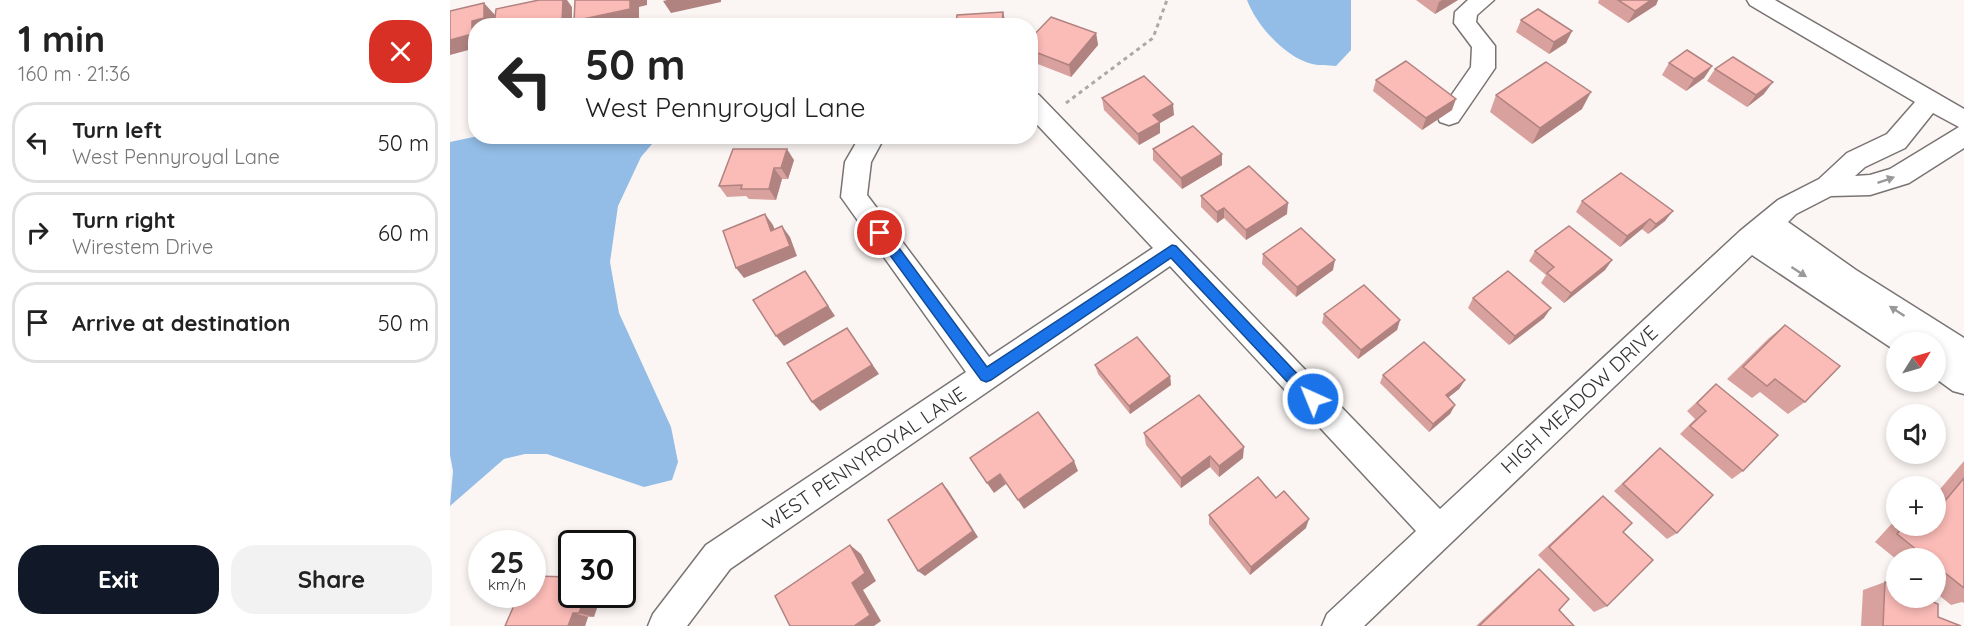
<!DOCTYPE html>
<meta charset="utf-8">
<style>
:root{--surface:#fff;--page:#f2f2f2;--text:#222;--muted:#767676;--line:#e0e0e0;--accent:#111827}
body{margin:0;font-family:Quicksand,sans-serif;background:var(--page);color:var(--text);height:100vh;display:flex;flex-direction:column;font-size:22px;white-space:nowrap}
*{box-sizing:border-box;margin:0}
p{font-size:20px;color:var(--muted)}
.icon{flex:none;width:33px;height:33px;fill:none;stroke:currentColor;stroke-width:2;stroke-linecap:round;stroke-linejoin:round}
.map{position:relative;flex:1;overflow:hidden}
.sheet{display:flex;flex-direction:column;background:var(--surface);width:450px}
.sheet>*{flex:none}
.banner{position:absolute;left:18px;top:18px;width:570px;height:126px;border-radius:24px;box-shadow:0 3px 9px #0003;background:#fff;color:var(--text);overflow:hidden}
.needle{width:39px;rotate:53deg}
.fabs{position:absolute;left:1436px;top:332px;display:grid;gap:12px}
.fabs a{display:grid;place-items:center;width:60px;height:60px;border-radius:50%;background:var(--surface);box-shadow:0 3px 9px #0003;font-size:30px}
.speed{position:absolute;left:18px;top:530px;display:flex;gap:12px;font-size:30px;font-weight:700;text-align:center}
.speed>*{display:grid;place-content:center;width:78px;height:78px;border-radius:50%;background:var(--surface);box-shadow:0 3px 9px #0003;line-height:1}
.speed small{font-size:15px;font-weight:400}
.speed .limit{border:3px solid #111;border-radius:9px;background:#fff;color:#111}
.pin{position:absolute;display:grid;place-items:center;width:51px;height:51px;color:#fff;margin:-26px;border:3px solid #fff;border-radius:50%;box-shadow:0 2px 6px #0007}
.me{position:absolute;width:66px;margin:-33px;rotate:316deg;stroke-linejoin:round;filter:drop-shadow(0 0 4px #0008)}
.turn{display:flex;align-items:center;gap:21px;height:126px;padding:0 18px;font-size:27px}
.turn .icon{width:78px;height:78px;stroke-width:2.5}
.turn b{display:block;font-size:42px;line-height:51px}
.round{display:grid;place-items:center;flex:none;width:63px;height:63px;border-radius:24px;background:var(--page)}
.headline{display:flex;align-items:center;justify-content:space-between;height:102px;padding:0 18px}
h1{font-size:36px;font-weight:700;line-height:45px}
.primary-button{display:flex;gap:12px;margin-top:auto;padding:12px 18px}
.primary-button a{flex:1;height:69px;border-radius:24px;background:var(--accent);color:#fff;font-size:24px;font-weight:700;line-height:69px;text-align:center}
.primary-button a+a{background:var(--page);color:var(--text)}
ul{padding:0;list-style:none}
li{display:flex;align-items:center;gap:18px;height:81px;margin:0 12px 9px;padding:0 6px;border:3px solid var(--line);border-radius:24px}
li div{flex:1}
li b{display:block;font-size:22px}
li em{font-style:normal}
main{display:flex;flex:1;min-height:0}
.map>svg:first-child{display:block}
.water{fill:#93bde6}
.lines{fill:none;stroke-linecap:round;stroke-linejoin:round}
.minor-casing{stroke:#797473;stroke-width:3}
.path{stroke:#aca8a6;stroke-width:3;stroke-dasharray:4 4;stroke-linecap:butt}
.minor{fill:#fff;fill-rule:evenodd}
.wall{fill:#d8a19d}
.shaded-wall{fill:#b08380}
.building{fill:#fbbbb7;stroke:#b08380;stroke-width:1.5}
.oneway{fill:#9a9998}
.route{fill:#1a73e8;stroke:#114b97;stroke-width:1.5}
.labels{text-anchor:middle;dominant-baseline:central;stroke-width:4.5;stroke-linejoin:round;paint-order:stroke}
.street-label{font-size:20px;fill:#353332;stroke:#fff}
</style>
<main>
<section class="sheet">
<div class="headline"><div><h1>1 min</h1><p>160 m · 21:36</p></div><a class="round" style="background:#d93025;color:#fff"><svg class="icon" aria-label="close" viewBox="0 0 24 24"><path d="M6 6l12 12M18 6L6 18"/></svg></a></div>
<ul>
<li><svg class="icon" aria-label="left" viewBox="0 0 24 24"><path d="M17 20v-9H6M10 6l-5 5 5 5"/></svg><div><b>Turn left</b><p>West Pennyroyal Lane</p></div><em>50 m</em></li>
<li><svg class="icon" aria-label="right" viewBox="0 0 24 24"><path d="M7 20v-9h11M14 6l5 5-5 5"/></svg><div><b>Turn right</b><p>Wirestem Drive</p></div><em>60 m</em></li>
<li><svg class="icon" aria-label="arrive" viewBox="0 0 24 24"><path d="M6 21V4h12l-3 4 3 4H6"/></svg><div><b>Arrive at destination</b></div><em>50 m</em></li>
</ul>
<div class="primary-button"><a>Exit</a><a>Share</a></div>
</section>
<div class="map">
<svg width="1514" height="626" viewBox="0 0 1514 626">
<rect width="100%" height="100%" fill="#fbf6f4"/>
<g class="water">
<path d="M797,0H901V50L886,66C878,65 870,66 862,64C836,58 806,25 797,0Z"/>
<path d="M28,136L208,137L191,157L168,206L160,262L169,313L221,427L228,462L222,480L194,487L97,454H75L54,459L0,506L3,471L0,455V142Z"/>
</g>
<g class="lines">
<g class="minor-casing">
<g id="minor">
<path d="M1018,0H1044L1027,15L1026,22L1045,46V68L1008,122L999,125L990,122L987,116L1021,67L1022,47L1004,23L1005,12Z"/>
<path d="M1297,0H1325L1514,109V148L1459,183L1420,195L1381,196L1346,214L1338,222L1406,270L1514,338V394L1503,391L1485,378V342H1446V351L1302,255L914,626H872L877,614L966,531L720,266L280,569L237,626H198L203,614L256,545L516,372L391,197L395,162L410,136H435L421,162L417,195L539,357L703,248L580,117V92L589,95L990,509L1290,231L1328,200L1369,179L1397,153L1437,134L1465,102L1300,5ZM1483,113L1509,127L1440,169L1420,175L1405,176L1415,167L1455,148Z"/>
</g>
</g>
<path class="path" d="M616,103L703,38L717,0"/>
<use href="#minor" class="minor"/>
</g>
<g class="wall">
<path d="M966,0H1008L985,14Z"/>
<path d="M1149,0H1208L1206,5L1178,23L1148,3Z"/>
<path d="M1071,20L1122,31L1116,43L1099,54L1066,32Z"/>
<path d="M646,33L648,45L621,77L580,61V39Z"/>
<path d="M1219,63L1262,66L1254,78L1236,91L1212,75Z"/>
<path d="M1265,69L1314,94L1297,107L1257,81Z"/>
<path d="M926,80L1002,110L972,130L923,91Z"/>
<path d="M1046,95L1132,109L1082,144L1040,112Z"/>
<path d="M652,98L724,115L710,123V133L689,145L654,110Z"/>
<path d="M703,149L772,154V165L732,189L703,160Z"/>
<path d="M344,160L338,179H332L326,200L299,199L296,196L277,197L269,186Z"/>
<path d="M751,196L837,214L796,240L774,218L767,223L751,207Z"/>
<path d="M1132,201L1215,221L1198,234L1192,229L1170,247L1126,212Z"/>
<path d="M1085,251L1162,260L1155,270L1114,303L1091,283L1096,275L1079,261Z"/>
<path d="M813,254L883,270L846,297L812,264Z"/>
<path d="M1023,298L1094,318L1059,345L1018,308Z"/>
<path d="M874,314L950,320L947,330L908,359L872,323Z"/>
<path d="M1335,325L1355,402L1338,414L1310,392L1302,398L1277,379L1319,338Z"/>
<path d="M645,365L720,376L721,385L680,414L648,374Z"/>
<path d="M933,375L1015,380L1009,389L998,398L1005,405L1000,414L979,432L930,383Z"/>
<path d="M1266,384L1293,471L1282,479L1230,434L1245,419L1237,411Z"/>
<path d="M694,433L793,458L769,477L760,467L731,488L696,445Z"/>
<path d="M1210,448L1227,533L1217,539L1164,491L1201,456Z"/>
<path d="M1514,461V603L1512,602L1501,605L1485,592V558H1446V559L1425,542L1446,519V525H1485V495Z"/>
<path d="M1153,496L1173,532L1157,606L1144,612L1088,555L1141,506Z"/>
<path d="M826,498L856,528L800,575L759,524V515Z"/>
<path d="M1089,569L1109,610L1124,626H1026L1079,577Z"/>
<path d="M1435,582L1488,617L1511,626H1411L1413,590Z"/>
<path d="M82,594L144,617H138L135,626Z"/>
</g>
<g class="shaded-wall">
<path d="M113,0H117L122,7V26H98Z"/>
<path d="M180,0H197V5L189,7V21L167,26H128L124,21Z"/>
<path d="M217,0H271V2L221,13L213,1Z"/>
<path d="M992,0H1008L985,14L989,2Z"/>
<path d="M1201,0H1208L1206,5L1178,23L1185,11Z"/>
<path d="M34,3L45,15V26H26V48L0,55V40L22,21Z"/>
<path d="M553,12L556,24V26H552Z"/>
<path d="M1122,31L1116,43L1099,54L1104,42Z"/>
<path d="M646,33L648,45L621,77L619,65Z"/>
<path d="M1262,66L1254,78L1236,91L1244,79Z"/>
<path d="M1323,82L1314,94L1297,107L1306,95Z"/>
<path d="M1141,92L1132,109L1082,144L1090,128Z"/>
<path d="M1006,99L1002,110L972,130L976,118Z"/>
<path d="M723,104L724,115L710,123V133L689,145L688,134L703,115Z"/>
<path d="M337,149L344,160L338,179L331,168Z"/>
<path d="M772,154V165L732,189L731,178Z"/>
<path d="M324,168L332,179L326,200L319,189Z"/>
<path d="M838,203L837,214L796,240V230Z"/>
<path d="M774,208V218L767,223V212Z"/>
<path d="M1223,211L1215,221L1198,234L1206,224Z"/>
<path d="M315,214L323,225L329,241L321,231Z"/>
<path d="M1200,219L1192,229L1170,247L1177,236Z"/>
<path d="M332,226L340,237L347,256L294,278L286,268Z"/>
<path d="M885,260L883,270L846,297L847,287Z"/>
<path d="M1162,260L1155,270L1114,303L1121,293Z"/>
<path d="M355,271L385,316L334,346L326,336Z"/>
<path d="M1101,308L1094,318L1059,345L1065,336Z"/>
<path d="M950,320L947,330L908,359L911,350Z"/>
<path d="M397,328L429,374L370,411L362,402Z"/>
<path d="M720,376L721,385L680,414L679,406Z"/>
<path d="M1015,380L1009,389L991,403L996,395Z"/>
<path d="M1005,405L1000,414L979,432L983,424Z"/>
<path d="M794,447L793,458L769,477V466Z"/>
<path d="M760,456V467L731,488V478Z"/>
<path d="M624,461L628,471L574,509L568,500Z"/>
<path d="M550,474L556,484L544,493L537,483Z"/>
<path d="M492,483L498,490L528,537L475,576L468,571Z"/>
<path d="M859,519L856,528L800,575L801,567Z"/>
<path d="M400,545L411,554L426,581L413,590L431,621L424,626H404Z"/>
<path d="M136,594H152L144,617L129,613Z"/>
<path d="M123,613L138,617L135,626H118Z"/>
</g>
<g class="building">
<path d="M89,0H113L112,22L98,26H44L46,9Z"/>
<path d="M125,0H180V9L124,21Z"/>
<path d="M1168,0H1201L1185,11Z"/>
<path d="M34,3V18L22,21V34L0,40V11Z"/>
<path d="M1088,9L1122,31L1104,42L1071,20Z"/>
<path d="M553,12L552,26H506L507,15Z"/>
<path d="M601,17L646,33L619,65L580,50V39Z"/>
<path d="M1237,50L1262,66L1244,79L1219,63Z"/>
<path d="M1283,57L1323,82L1306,95L1265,69Z"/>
<path d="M956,61L1006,99L976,118L926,80Z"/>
<path d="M1096,62L1141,92L1090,128L1046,95Z"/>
<path d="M694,76L723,104L703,115L710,122L688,134L652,98Z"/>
<path d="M743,126L772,154L731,178L703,149Z"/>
<path d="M283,149H337L331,168H324L319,189H291L292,185L269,186Z"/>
<path d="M799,166L838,203L796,230L774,208L767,212L751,196Z"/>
<path d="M1171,173L1223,211L1206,224L1200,219L1177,236L1132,201Z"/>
<path d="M315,214L321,231L332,226L340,246L286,268L273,231Z"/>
<path d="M1119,226L1162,260L1121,293L1097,273L1104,267L1085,251Z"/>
<path d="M851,228L885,260L847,287L813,254Z"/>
<path d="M355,271L378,306L326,336L303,300Z"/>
<path d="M1058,271L1101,308L1065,336L1023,298Z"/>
<path d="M914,285L950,320L911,350L874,314Z"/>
<path d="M1335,325L1390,366L1355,402L1325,379L1317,386L1293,367Z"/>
<path d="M397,328L422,365L362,402L337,363Z"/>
<path d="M687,337L720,376L679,406L645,365Z"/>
<path d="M974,342L1015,380L996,395L1005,405L983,424L933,375Z"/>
<path d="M1266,384L1328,435L1293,471L1240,426L1256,411L1247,403Z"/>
<path d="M749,395L794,447L769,466L760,456L731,478L694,433Z"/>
<path d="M588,412L624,461L568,500L550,474L537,483L520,458Z"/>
<path d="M1210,448L1263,495L1227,533L1173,484Z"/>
<path d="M808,477L826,498L834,491L859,519L801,567L759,515Z"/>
<path d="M1514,478V588L1485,565V558H1477L1447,534L1454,525H1485V513Z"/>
<path d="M492,483L523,531L468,571L438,520Z"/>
<path d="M1153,496L1182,523L1173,532L1203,560L1157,606L1099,547Z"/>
<path d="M400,545L415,573L402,583L420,615L404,626H340L325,596Z"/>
<path d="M1089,569L1119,599L1109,610L1124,626H1029Z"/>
<path d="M82,576L122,577V594H136L129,613H123L118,626H55L69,594H82Z"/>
<path d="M1435,582L1446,587V597H1471L1488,604V617L1511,626H1433Z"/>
</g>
<defs><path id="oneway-solid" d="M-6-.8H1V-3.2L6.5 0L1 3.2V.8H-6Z" transform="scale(1.5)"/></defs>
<g class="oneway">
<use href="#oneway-solid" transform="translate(1436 180) rotate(-19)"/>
<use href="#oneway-solid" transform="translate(1349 272) rotate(33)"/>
<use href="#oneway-solid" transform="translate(1447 311) rotate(-147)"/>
</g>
<path class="route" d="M430,228L435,229L537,367L722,245L726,246L871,399L869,404L863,406L858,404L721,258L541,380L536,382L531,380L426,236L424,233Z"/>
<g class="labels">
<g class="street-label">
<text transform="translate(1129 399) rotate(-43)">HIGH MEADOW DRIVE</text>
<text transform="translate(414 458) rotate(-34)">WEST PENNYROYAL LANE</text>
</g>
</g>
</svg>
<div class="fabs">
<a><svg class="needle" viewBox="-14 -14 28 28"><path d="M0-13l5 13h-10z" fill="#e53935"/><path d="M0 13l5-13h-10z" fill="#767676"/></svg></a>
<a><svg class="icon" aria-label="sound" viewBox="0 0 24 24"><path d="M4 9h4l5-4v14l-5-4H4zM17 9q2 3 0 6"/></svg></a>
<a>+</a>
<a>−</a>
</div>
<div class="speed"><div>25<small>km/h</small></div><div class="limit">30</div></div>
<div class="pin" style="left:430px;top:233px;background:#d93025"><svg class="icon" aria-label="arrive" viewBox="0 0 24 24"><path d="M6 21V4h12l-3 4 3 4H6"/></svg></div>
<svg class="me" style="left:863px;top:399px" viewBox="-20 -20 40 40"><circle r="17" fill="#1a73e8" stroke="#fff" stroke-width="3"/><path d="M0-11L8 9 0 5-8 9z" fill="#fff"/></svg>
<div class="banner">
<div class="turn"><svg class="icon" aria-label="left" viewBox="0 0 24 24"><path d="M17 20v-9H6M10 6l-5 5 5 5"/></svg><div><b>50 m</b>West Pennyroyal Lane</div></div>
</div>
</div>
</main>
